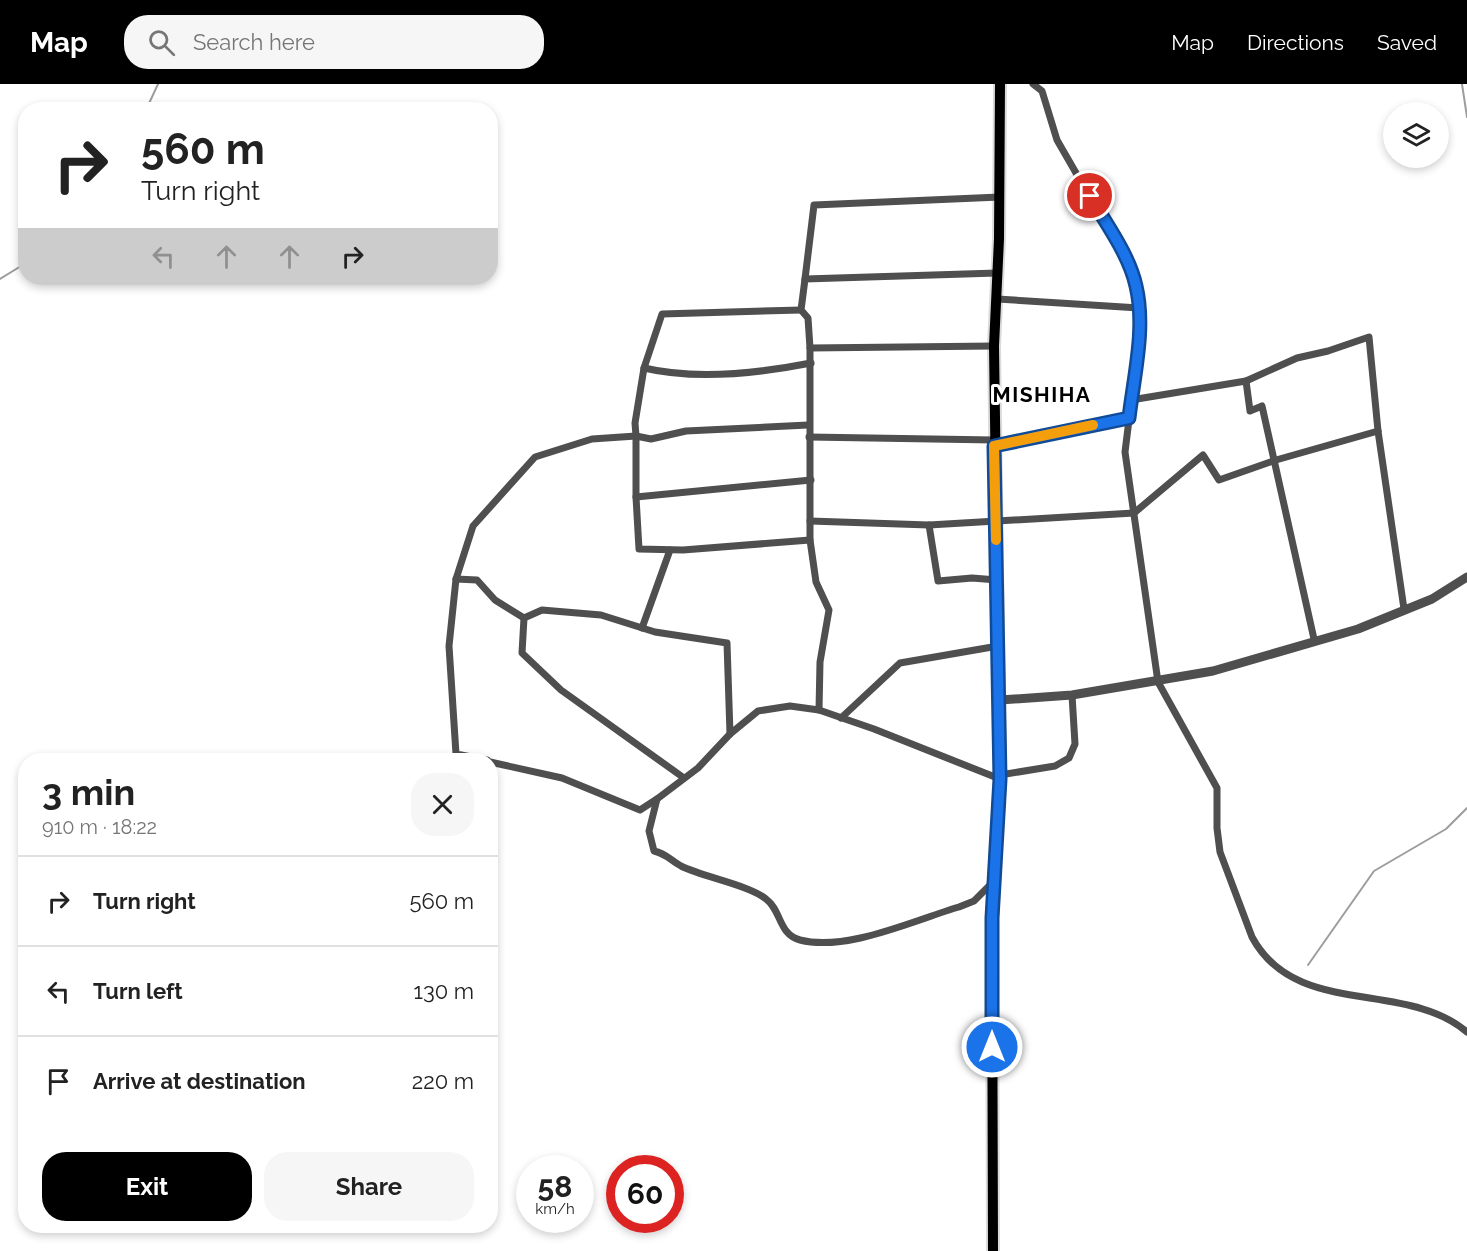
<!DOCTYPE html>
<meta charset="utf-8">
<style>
:root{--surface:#fff;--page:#f6f6f6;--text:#222;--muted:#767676;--line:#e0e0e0;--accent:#000}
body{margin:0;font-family:Raleway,sans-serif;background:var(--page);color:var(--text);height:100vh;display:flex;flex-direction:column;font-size:22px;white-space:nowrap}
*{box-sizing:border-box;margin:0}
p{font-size:20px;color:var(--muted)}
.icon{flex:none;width:33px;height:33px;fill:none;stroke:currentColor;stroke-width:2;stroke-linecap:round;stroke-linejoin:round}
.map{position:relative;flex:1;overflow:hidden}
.sheet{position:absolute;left:18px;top:669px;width:480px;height:480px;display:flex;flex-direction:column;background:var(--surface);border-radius:24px;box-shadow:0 3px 9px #0003}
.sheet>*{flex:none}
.guide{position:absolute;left:18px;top:18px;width:480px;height:183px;border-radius:24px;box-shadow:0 3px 9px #0003;background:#fff;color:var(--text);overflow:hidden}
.controls{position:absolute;left:1383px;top:18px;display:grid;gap:12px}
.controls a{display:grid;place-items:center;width:66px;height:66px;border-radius:50%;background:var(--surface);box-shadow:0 3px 9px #0003;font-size:30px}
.speed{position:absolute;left:516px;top:1071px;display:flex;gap:12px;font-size:30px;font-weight:700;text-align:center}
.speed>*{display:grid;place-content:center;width:78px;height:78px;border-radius:50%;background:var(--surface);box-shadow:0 3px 9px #0003;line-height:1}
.speed small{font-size:15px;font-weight:400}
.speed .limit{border:9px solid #d22;background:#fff;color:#111}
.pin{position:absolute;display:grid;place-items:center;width:51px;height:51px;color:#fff;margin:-26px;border:3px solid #fff;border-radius:50%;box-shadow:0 2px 6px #0007}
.me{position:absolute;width:66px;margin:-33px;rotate:0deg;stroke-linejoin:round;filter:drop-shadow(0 0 4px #0008)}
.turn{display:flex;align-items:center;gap:21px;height:126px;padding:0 24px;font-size:27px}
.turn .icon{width:78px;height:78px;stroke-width:2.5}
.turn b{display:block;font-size:42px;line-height:51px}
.lanes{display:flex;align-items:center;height:57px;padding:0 24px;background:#0003;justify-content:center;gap:30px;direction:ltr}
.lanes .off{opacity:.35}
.round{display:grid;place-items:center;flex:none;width:63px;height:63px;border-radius:24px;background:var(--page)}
.head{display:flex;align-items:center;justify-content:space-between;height:102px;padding:0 24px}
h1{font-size:36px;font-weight:700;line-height:45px}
.button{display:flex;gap:12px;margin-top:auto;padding:12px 24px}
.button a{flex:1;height:69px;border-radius:24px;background:var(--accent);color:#fff;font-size:24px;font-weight:700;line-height:69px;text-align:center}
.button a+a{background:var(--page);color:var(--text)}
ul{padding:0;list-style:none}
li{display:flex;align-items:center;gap:18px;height:90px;padding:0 24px;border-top:2px solid var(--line)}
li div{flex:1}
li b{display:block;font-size:22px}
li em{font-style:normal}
header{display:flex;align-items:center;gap:36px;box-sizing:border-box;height:84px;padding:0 30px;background:var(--accent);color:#fff}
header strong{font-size:28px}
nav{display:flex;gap:33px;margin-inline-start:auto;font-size:21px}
.search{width:420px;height:54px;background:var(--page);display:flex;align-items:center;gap:15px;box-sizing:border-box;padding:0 21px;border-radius:24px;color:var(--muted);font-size:22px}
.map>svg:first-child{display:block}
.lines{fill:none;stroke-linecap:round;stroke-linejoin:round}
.stream{stroke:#9d9d9d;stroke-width:2}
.primary-casing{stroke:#dbdbdb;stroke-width:14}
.minor{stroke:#4f4f4f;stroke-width:7}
.tertiary{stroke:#4f4f4f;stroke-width:9}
.primary{stroke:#000;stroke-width:10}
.route-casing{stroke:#114b97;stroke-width:15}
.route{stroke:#1a73e8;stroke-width:10}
.slow{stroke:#f59e0b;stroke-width:10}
.labels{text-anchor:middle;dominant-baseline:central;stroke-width:6;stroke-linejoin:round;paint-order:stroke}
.district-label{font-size:21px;font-weight:bold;letter-spacing:1.5px;fill:#000;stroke:#fff}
</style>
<header>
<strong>Map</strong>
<div class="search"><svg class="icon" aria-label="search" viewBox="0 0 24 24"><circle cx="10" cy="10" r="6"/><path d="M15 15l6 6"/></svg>Search here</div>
<nav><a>Map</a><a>Directions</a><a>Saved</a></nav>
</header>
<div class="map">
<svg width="1467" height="1167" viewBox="0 0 1467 1167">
<rect width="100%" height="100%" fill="#fff"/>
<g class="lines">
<g class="stream">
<path d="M1462,0L1467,33"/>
<path d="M146,26L158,0"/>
<path d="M0,195L26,179"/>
<path d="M1308,881L1374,787L1446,745L1467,724"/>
</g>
<g class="primary-casing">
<path id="primary" d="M993,1167L992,834L1000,695L994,262L999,155L1000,0"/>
</g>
<g class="minor">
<path d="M1033,0L1042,7L1057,56L1121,167L1136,201L1140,247L1125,368L1158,598L1217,704V744L1220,768L1252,853C1296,935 1405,895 1467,948"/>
<path d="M805,195L814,121L1000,113"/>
<path d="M997,215L1139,224"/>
<path d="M810,264L994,262"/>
<path d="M644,284L662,230L801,226"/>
<path d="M1246,297L1250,327L1262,322L1314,555"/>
<path d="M1131,316L1246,297L1297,274L1328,267L1369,253L1378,347L1404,525"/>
<path d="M808,341L686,347L651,355L636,352V413L639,465L683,466L810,456"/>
<path d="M809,353L994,356"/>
<path d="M994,362L1129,334"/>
<path d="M636,413L811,396"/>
<path d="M810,437L929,441L1134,429L1203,371L1219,396L1276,376L1378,347"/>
<path d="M929,441L938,497L972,494L997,496"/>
<path d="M456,495L473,442L535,373L592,355L636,352L635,339L644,284C695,296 760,289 811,279"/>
<path d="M642,544L670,466"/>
<path d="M819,626L820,578L829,526L816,498L810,456V264L808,234L801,226L805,195L997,189"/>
<path d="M841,634L900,579L998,562"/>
<path d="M487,676L456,670L449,562L456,495L477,496L495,516L524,534"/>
<path d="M490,678L562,694L640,726L657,715"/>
<path d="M1000,691L1055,682L1069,674L1075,660L1072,611"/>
<path d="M684,694L561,606L522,569L524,534L542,526L601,531L655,548L727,559L730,650"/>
<path d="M994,797L974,817L959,823C914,836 847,868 800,856C778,850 782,827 766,815C749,801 703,793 681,782C670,776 667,770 654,767L649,747L657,715L698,684L730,650L758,627L790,622L819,626L874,645L1000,695"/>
</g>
<path class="tertiary" d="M1000,616L1072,611L1213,587L1358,545L1432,515L1467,493"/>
<use href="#primary" class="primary"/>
</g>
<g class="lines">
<g class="route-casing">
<path id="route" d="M992,963V834L1000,695L994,362L1129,334C1134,291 1146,244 1136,202C1129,170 1106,140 1090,112"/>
</g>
<use href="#route" class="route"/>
<path class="slow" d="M996,456L994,362L1093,341"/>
</g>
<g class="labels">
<g class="district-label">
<text x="1042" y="310">MISHIHA</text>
</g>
</g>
</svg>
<div class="controls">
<a><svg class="icon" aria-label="layers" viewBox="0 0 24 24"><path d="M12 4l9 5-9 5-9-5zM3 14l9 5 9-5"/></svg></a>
</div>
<div class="speed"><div>58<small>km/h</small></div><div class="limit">60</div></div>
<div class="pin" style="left:1090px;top:112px;background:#d93025"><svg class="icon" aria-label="arrive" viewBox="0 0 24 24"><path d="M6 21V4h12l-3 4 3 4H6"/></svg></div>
<svg class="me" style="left:992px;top:963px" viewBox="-20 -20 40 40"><circle r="17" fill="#1a73e8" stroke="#fff" stroke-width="3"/><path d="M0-11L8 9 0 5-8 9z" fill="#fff"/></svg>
<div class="guide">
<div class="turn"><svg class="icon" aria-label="right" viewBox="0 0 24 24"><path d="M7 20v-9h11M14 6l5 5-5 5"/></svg><div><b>560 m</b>Turn right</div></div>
<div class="lanes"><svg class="icon off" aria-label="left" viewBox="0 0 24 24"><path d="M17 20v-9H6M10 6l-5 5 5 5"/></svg><svg class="icon off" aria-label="ahead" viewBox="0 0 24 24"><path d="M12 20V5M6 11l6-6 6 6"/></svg><svg class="icon off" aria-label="ahead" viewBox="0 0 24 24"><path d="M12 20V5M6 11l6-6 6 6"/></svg><svg class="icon" aria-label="right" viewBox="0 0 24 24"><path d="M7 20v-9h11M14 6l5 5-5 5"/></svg></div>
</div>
<section class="sheet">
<div class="head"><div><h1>3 min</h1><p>910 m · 18:22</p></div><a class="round"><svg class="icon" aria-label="close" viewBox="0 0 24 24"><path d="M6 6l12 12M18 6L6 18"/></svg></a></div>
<ul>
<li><svg class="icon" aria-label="right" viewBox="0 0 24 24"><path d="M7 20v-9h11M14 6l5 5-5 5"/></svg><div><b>Turn right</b></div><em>560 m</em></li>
<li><svg class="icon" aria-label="left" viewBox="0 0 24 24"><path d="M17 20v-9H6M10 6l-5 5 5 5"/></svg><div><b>Turn left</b></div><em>130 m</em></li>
<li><svg class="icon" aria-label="arrive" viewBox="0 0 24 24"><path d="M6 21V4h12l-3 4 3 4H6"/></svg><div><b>Arrive at destination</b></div><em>220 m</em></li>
</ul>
<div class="button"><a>Exit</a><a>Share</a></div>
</section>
</div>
